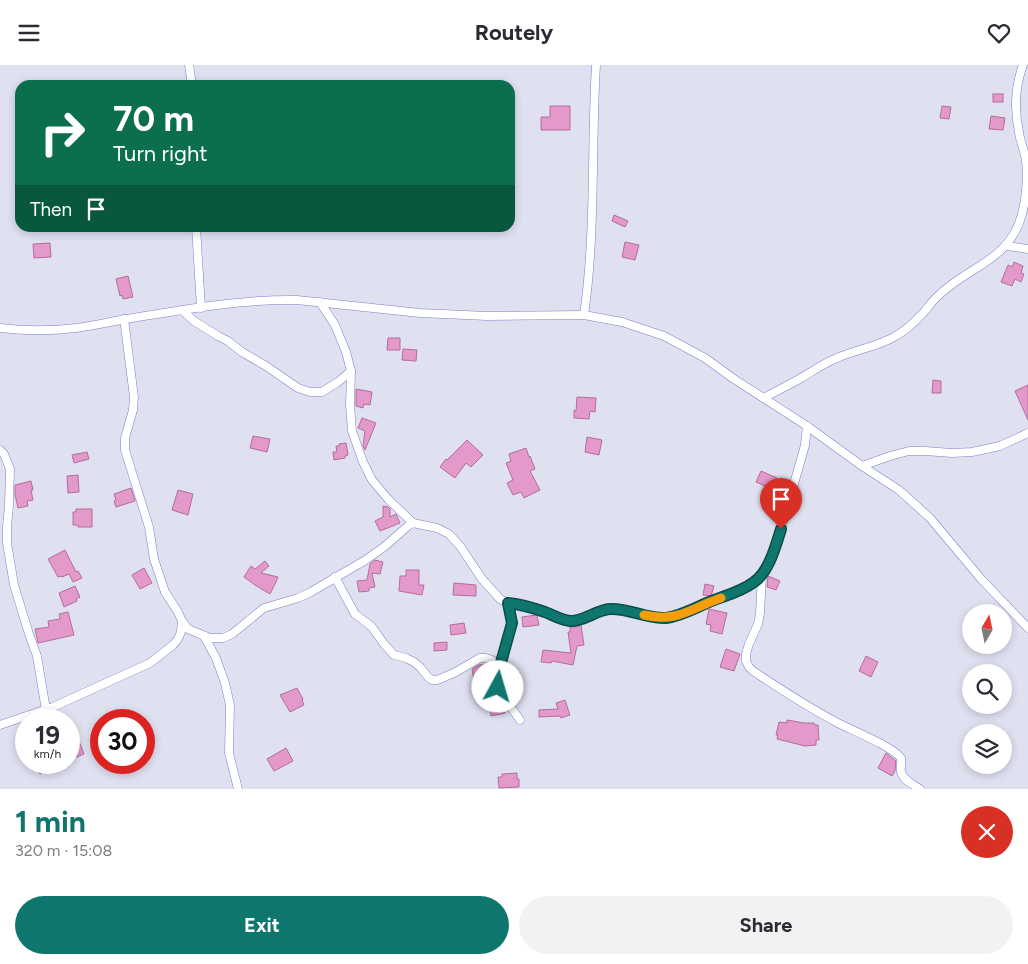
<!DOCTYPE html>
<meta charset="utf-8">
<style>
:root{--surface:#fff;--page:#f2f2f3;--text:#2b2b33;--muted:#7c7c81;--accent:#0f766e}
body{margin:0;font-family:Figtree,sans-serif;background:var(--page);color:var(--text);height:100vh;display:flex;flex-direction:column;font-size:19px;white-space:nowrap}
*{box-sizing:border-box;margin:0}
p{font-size:16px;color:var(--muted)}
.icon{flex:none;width:28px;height:28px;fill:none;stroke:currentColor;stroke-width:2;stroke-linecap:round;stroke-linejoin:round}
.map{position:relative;height:724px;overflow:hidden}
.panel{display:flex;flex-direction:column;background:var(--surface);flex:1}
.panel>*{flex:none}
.top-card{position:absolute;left:15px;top:15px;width:500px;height:152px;border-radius:15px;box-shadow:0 2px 8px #0003;background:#0b6e4f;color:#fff;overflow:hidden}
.needle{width:32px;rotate:9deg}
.controls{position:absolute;left:962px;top:539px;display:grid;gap:10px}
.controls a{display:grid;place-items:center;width:50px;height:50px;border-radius:50%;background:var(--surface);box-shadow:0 2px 8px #0003;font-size:25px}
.speed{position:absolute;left:15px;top:644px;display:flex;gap:10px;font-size:25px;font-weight:700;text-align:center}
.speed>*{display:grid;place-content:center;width:65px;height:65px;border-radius:50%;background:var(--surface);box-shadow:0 2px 8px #0003;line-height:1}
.speed small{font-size:12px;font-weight:400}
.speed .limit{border:8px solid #d22;background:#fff;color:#111}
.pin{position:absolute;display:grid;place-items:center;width:42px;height:42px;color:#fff;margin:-51px -21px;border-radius:50% 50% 50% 0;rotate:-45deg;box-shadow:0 0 5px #0007}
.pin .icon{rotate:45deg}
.me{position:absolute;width:55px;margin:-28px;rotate:6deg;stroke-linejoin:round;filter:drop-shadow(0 0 4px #0008)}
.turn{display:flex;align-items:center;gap:18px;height:105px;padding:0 15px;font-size:22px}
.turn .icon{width:65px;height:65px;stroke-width:2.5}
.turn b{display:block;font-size:35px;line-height:42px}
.then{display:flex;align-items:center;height:48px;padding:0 15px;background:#0003;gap:10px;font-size:19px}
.round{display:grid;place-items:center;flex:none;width:52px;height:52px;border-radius:26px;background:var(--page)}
.overview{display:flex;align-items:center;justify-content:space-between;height:85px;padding:0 15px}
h1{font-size:30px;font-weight:700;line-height:38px;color:var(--accent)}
.cta{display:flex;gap:10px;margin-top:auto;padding:10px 15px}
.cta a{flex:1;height:58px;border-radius:30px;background:var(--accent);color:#fff;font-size:20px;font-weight:700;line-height:58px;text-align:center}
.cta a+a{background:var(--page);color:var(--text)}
header{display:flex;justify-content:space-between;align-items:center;height:65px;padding:0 15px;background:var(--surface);font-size:22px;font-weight:700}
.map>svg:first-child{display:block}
.building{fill:#e399ca;stroke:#b36d9d}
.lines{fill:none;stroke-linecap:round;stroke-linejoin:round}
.street-casing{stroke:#7b80c8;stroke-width:9}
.street{stroke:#fff;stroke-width:8}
.route-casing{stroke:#0a4d48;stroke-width:12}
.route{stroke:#0f766e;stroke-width:9}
.slow{stroke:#f59e0b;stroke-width:9}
</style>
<header><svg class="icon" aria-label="menu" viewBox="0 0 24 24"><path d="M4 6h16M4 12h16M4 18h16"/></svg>Routely<svg class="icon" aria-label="heart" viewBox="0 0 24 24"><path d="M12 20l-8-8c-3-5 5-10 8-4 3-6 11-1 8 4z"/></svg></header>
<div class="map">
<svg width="1028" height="724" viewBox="0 0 1028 724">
<rect width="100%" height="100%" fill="#dfe1f1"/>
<g class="building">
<rect x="993" y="29" width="10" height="8"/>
<path d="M550,41H570V65H541V52H550Z"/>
<path d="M942,41L951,42L949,54L940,53Z"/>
<path d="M991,51L1005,53L1003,65L989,64Z"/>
<path d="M614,150L628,156L625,162L612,156Z"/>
<path d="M625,177L639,180L635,195L622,192Z"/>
<path d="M50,178L51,192L34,193L33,179Z"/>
<path d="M1014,197L1023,201L1021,208L1024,209L1021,217L1015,214L1012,221L1001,217L1008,200L1012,202Z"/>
<path d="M128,211L133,232L123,234L122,230L120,231L116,214Z"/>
<path d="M388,273H400V285H387Z"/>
<path d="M403,284L417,285L416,296L402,295Z"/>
<path d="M933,315L941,316V328H932Z"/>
<path d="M1028,320V355L1015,326Z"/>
<path d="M356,324L372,327L370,340L364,339L363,343L356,341Z"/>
<path d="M577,332L596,333L595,347L590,346L589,354L574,353V345L576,346Z"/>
<path d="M362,353L376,358L365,385L363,381L365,366L358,363Z"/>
<path d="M253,371L270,374L267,387L250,383Z"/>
<path d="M587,372L602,375L599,390L585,387Z"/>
<path d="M467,375L483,390L471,402L466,398L455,413L440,402L446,394L447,395Z"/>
<path d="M346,378L348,390L345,391V393L334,395L333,387H337L336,381H339V379Z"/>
<path d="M526,383L529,392L530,391L535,404L530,406L540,425L524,433L521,427L513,430L507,418L513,415L506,398L511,396L509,389Z"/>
<path d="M87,387L89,394L74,398L72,390Z"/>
<path d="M761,406L777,413L772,424L756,417Z"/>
<path d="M78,410L79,427L68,428L67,411Z"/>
<path d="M31,416L33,425H31L33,435L27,436L28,441L18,443L15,430V420Z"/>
<path d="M131,423L135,436L116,442L114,436L116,435L114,429Z"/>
<path d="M178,425L193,429L188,450L172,445Z"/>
<path d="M383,441L388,442L390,444V452L396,449L400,458L380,466L375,456L383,452Z"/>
<path d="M76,444H92V462H78V460H73V447H76Z"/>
<path d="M65,485L76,507L78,506L82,513L73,517L69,509L62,512L61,511L58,512L48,494Z"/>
<path d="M375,495L383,497L380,509L372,508L375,522L369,523V526L359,527L357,516L367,515L370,499Z"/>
<path d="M265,496L269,501L261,508L278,512L276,517L270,529L255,520L244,512L251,501L255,504Z"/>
<path d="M144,503L152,518L140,524L132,510Z"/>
<path d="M406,505H419V520H424L422,530L399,526L400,511H406Z"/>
<path d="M768,511L780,516L776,525L767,522Z"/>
<path d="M454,518L476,520V531L453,530Z"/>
<path d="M705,519L714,521L711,531L703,530Z"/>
<path d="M75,521L80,532L76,534L77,536L64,542L59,528Z"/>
<path d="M709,544L727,548L722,569L710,566L711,560L706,559Z"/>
<path d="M68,547L74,570L38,578L35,564L49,562L48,556L60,554L59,549Z"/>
<path d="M536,550L537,551L539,560L523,562L522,552Z"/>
<path d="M464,558L466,568L451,570L450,560Z"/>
<path d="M581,560L584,580L577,581L573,600L552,596L551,598L541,597L543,585L571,588L568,567H570V562H577Z"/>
<path d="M447,577V585L434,586V578Z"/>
<path d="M726,584L740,589L734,606L720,602Z"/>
<path d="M866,591L878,597L871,612L859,606Z"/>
<path d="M486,599L491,601L492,611L474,614L472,604L479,600Z"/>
<path d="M505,605L520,608L518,622H513V624L506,623V619L504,618Z"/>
<path d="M297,623L303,634L302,635L304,640L290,647L280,630Z"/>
<path d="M496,634L498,645V642L503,641L505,648L491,651L488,636Z"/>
<path d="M565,635L570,650L561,653L560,651L539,652V645L558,644L556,638Z"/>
<path d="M787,655L804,658H814L815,660H818L819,675H816V680L805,681L777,674L778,670H776L779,657L787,658Z"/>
<path d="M75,666L84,689L69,695V669Z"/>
<path d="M286,683L293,696L274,706L267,694Z"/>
<path d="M886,688L896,696L895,706L892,711L878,703Z"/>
<path d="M44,698H47L50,703L40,709L36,702Z"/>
<path d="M517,708V714H519V722L499,723L498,712H502V709Z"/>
</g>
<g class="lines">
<g class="street-casing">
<g id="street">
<path d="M189,0L192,20"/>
<path d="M196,162L201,243"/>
<path d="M1007,181L1028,184"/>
<path d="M320,237L335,260L346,287L351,306L350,340L352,366L363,397L372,415L388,434L413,458"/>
<path d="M183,246L194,256L218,271L228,276L242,287L266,301L298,323L310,327H322L338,317L351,306"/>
<path d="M584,250C596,167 591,83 596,0"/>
<path d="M0,263C26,266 51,266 76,263C93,261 109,257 126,254C182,245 240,234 297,235L420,248L487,251L584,250L622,257L664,271L705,293L734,314L807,361L862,401L899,425L930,453L982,515L1028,563"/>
<path d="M764,333C776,326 789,320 801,313C813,306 824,298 837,293C855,285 876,282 894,272C905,266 915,257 923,248C928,243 932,236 938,231C968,201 1010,196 1022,149C1026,134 1028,112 1026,96C1025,86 1020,77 1019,67C1014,44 1015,22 1023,0"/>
<path d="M807,361L805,380L798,405L777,477L770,494L762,510L760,548L758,559L749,579L746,589V596L749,602L753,606C780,624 808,642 836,657C853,666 890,680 901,693C902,698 900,702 901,707C903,715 914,720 920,724"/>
<path d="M0,385L4,389L10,404L9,441L7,461V478L14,520L29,569L37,591L46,645"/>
<path d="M862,401L890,391L909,386H925L952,388L972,387L1000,381L1028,368"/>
<path d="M335,512L355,549L372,562L384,579L394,590L406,593L414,597L420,602L428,612L432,615H437L454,608L480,593C489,592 493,596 500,601"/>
<path d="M508,538L512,558L498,608V622L503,631L520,655"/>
<path d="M182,556L188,564L210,573H223L232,569L264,543L298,533L309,528L364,496L384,482L408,461L413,458L437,463L449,469L460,481L482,514L500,534L508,538L518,539L535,544L570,556H577L596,547L609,544L624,545L655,552L666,553L680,550L727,531L749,521L755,517L762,510"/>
<path d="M204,571L216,593L225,618L230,640L229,688L238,724"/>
<path d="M0,660L53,642L150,598L173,580L178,574L181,567L182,556L178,547L165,527L154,494L149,462L125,385V373L133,345L134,332L124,254"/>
</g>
</g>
<use href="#street" class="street"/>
</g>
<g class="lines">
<g class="route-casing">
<path id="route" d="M498,622V608L512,558L508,538C521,539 533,543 545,547C553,550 561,555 570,556C583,557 596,545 610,544C629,543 647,554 666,553C681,551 695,543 709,537C724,531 741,527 754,517C769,507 776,480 781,464"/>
</g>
<use href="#route" class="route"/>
<path class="slow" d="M644,550C678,558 691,543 721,533"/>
</g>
</svg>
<div class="controls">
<a><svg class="needle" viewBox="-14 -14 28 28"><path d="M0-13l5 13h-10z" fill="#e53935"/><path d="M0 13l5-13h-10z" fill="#7c7c81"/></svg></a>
<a><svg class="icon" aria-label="search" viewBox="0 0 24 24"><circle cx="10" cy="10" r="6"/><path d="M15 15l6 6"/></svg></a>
<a><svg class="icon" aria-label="layers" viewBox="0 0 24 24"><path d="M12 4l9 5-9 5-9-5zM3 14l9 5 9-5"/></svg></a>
</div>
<div class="speed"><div>19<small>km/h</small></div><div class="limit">30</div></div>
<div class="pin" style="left:781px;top:464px;background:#d93025"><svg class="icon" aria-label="arrive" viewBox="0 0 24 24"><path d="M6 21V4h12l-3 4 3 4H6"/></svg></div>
<svg class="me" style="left:498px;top:622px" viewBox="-20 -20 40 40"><circle r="19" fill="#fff"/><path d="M0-13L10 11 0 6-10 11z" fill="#0f766e"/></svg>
<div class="top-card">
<div class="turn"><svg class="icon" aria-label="right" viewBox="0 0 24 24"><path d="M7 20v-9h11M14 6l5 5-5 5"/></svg><div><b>70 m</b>Turn right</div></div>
<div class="then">Then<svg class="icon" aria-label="arrive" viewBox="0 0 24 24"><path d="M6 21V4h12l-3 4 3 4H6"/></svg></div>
</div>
</div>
<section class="panel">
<div class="overview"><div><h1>1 min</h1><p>320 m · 15:08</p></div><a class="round" style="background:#d93025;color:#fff"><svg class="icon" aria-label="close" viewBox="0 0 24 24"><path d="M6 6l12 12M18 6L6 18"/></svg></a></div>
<div class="cta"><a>Exit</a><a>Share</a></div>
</section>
